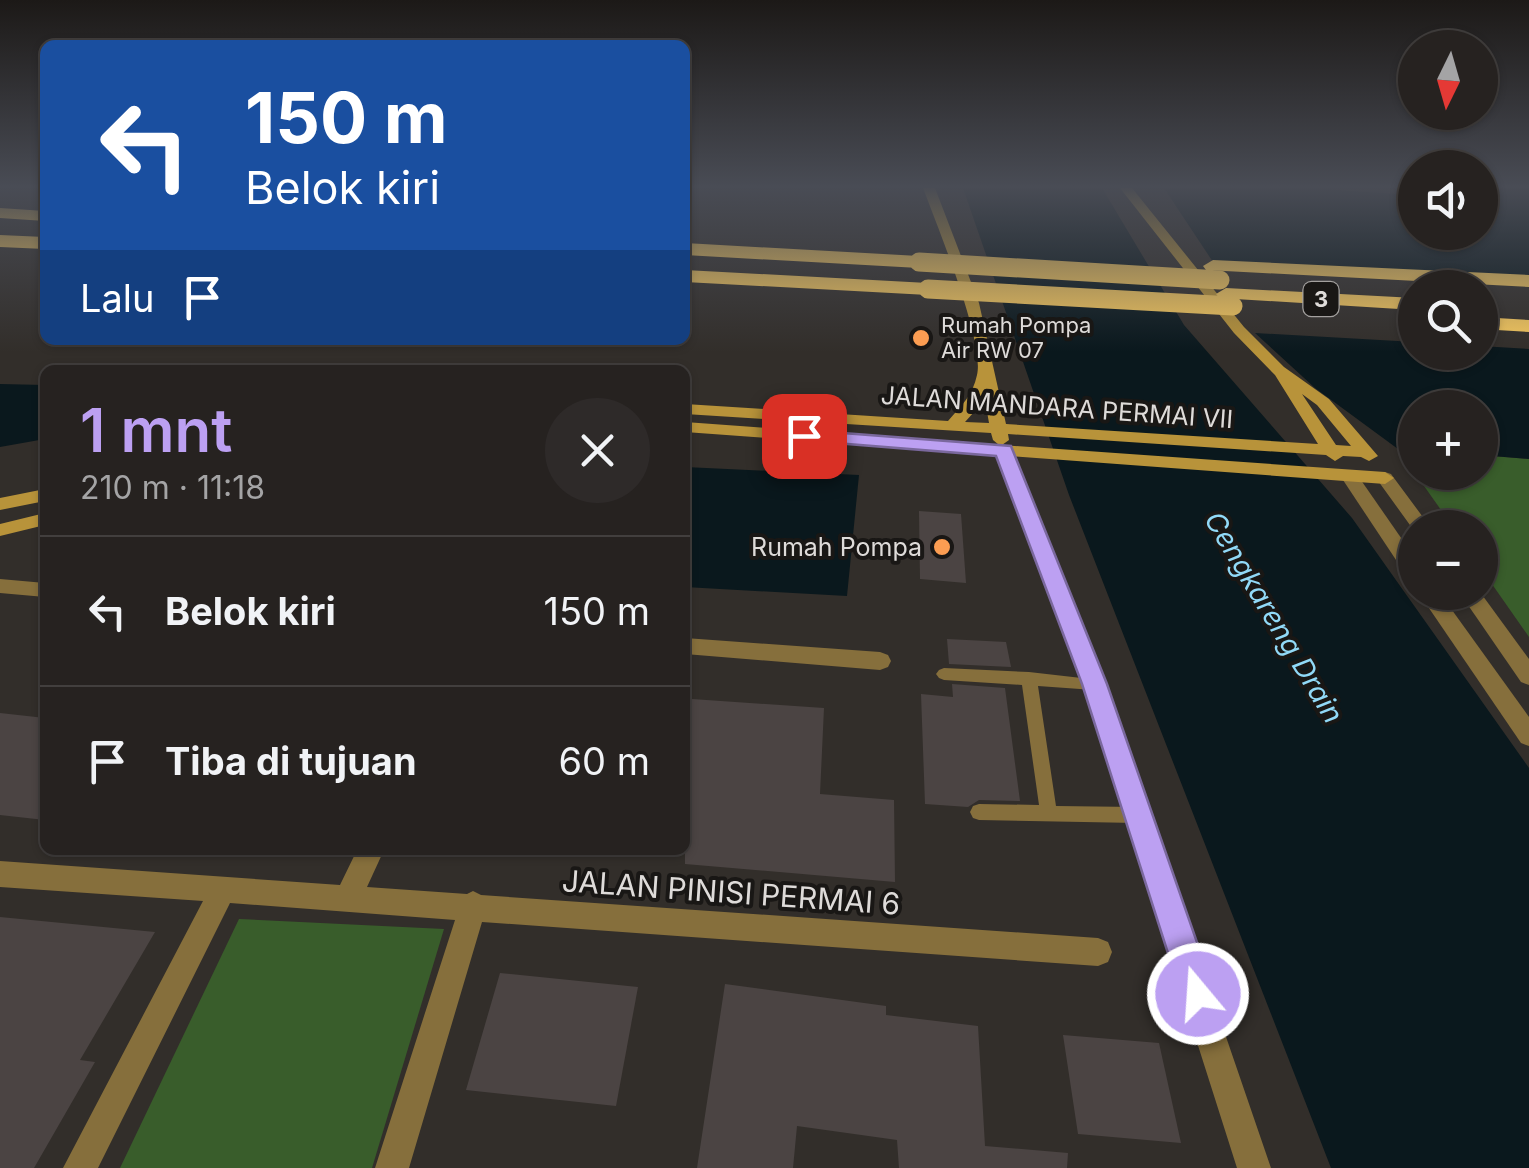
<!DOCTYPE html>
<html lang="id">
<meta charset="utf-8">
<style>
:root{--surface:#262220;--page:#2e2a29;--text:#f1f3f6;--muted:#a4a4a5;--line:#423f3e;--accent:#bca0f2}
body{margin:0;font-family:Inter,sans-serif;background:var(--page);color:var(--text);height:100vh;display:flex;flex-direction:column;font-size:38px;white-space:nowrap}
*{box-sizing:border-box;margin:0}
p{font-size:32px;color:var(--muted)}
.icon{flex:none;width:55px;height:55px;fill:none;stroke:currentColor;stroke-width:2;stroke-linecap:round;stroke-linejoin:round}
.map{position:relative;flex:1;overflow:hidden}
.drawer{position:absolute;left:40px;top:365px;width:650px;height:490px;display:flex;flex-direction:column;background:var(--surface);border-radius:15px;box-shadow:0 2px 8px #0004,0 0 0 2px var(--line)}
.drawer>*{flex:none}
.guide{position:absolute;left:40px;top:40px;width:650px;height:305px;border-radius:15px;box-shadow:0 2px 8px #0004,0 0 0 2px var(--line);background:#1a4fa0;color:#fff;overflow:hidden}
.needle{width:65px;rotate:185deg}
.fabs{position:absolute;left:1398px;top:30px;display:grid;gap:20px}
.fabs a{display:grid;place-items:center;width:100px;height:100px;border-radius:50%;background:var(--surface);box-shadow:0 2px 8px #0004,0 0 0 2px var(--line);font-size:50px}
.pin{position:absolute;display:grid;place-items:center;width:85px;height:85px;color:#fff;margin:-42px;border-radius:20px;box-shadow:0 5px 15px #0006}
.me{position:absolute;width:110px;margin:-55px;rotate:342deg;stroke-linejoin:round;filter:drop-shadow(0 0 8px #0008)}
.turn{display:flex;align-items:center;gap:35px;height:210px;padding:0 40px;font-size:45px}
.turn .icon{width:130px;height:130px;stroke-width:2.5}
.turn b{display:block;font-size:70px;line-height:85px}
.then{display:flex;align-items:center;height:95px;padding:0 40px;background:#0003;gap:20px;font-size:38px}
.round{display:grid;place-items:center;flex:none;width:105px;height:105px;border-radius:52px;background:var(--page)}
.headline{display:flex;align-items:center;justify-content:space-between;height:170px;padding:0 40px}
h1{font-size:60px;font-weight:600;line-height:75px;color:var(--accent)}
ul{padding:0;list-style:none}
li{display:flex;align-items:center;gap:30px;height:150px;padding:0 40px;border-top:2px solid var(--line)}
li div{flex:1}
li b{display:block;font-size:38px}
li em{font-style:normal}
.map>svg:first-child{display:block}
.green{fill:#395d2b}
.water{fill:#0a181d}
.building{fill:#4b4443}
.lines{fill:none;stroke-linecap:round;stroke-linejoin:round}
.service{fill:#866f3c;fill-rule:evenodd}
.minor{fill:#866f3c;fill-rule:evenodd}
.tertiary{fill:#866f3c;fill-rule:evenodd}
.secondary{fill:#b8933a;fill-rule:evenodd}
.motorway{fill:#f7c95e;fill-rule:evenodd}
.motorway-bridge{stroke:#f7c95e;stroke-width:19}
.route{fill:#bca0f2;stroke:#7a689d;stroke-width:2.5}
.poi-dot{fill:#fc9d52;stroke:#191715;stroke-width:4}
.labels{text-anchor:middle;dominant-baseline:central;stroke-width:8;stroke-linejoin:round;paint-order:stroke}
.shield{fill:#191715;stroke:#a3a09e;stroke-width:2.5}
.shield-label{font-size:22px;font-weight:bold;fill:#dedbd9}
.far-poi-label{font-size:22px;fill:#dedbd9;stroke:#191715;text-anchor:start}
.street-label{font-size:25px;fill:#dedbd9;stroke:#191715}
.poi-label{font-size:25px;fill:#dedbd9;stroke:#191715;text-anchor:end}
.water-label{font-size:28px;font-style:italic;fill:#91d9f7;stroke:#191715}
.near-street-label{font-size:30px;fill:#dedbd9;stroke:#191715}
</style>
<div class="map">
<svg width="1529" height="1168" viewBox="0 0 1529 1168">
<rect width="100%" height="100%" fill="#322e2a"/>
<g class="green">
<path d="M1398,449L1415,450V472H1480V455L1529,459V637L1480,567V528L1453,527Z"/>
<path d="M239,919L444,929L372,1168H120Z"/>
</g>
<g class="water">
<path d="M963,188H1102L1184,325L1352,518L1529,768V1168H1331L1069,495Z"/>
<path d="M1164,188H1305L1415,195V232H1480V197H1490L1481,188H1529V279L1213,262Z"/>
<path d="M1255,333L1415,342V352H1480V346L1529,349V459L1480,455V408H1415V450L1398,449L1315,388Z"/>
<path d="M0,384L45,385V439L0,447Z"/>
<path d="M685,467L859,475L847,596L685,587Z"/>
</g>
<g class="building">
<path d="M919,511L961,514L966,583L920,579Z"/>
<path d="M947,639L1006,642L1011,667L949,664Z"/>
<path d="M952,684L1005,688L1020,801L979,800L968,807L925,804L921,694L953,697Z"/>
<path d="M692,699L824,708L820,794L894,800L895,882L685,864V737Z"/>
<path d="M0,713L45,718V820L0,815Z"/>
<path d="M0,917L155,932L80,1060L95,1062L34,1168H0Z"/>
<path d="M500,973L638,987L616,1106L466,1090Z"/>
<path d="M725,984L886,1006V1015L978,1026L985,1146L1068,1153L1067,1168H899L897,1140L797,1126L793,1168H697Z"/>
<path d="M1063,1035L1159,1043L1181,1143L1078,1134Z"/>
</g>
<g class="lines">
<path class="service" d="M944,668L1029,672L1099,680L1102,684L1099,688L1094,690L1038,686L1056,806L1137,807L1143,809L1146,815L1143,821L1137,823L979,820L973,818L970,812L973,806L979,804L1039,805L1022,685L944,680L939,678L936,674L939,670Z"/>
<g class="minor">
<path d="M0,579L45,583V597L0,593Z"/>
<path d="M685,638L880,652L888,655L891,661L888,667L880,670L685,654Z"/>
<path d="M357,850H384L367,887L467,894L473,891L481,895L1098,938L1108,942L1112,952L1108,962L1098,966L482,922L409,1168H375L455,920L230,903L98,1168H63L203,901L0,887V861L340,885Z"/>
</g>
<g class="tertiary">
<path d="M1004,445L1012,450L1105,684L1271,1168H1237L1083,684L996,450Z"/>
<path d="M1350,471L1356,473L1415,558V580L1408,578L1341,477Z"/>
<path d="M1385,472L1391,474L1431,528H1415V532L1376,478Z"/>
<path d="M1418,592H1439L1529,717V746L1521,743Z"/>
<path d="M1459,592H1480L1529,659V685L1521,682Z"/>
</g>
<g class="secondary">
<path d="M923,188H935L979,303L1006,424L1318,444L1275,375L1234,333L1120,188H1132L1244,327L1284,367L1329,399L1378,456L1369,461L1361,457L1343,456L1335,461L1326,455L1008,434L1009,440L1002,445L1385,472L1394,478L1385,484L685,432V422L999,445L993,440L991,433L685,414V404L948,421C961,406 973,395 977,375C985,342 937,225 923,188ZM1302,394L1317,405L1351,446L1336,445ZM985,400L989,423L965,422L983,402Z"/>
<path d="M45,489V501L0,510V498Z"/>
<path d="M45,513V525L0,536V524Z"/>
</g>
<g class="motorway">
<path d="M0,208L45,211V221L0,218Z"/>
<path d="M0,235L45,237V249L0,247Z"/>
<path d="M685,243L919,256L929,262L919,268L685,255Z"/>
<path d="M1213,260L1529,275V287L1206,270L1203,266Z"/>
<path d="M685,270L928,283L938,289L928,295L685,282Z"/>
<path d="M1226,288L1415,298V310L1219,298L1216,294Z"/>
<path d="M1480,317L1529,320V332L1480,329Z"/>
</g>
<g class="motorway-bridge">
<path d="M919,262L1220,280"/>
<path d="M928,289L1233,306"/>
</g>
</g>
<linearGradient id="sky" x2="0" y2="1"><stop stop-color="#1c1917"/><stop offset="0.53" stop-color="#494c55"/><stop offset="1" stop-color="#494c55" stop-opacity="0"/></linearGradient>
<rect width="1529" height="352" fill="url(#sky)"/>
<path class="route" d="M804,430L1011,446L1107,684L1215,994L1210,1006L1198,1011L1186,1006L1181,994L1082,684L996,456L798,440L795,436Z"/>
<g class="poi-dot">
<circle cx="921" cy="338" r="10"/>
<circle cx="942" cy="547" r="10"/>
</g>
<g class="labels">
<rect class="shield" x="1303.5" y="282" width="35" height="34" rx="8"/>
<g class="shield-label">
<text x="1321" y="299">3</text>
</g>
<g class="far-poi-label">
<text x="941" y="325">Rumah Pompa<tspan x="941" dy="25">Air RW 07</tspan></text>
</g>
<g class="street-label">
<text transform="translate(1057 407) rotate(4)">JALAN MANDARA PERMAI VII</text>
</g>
<g class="poi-label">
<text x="922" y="547">Rumah Pompa</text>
</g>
<g class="water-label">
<text transform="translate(1274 617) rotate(59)">Cengkareng Drain</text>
</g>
<g class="near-street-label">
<text transform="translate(731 892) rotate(4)">JALAN PINISI PERMAI 6</text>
</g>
</g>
</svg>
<div class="fabs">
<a><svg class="needle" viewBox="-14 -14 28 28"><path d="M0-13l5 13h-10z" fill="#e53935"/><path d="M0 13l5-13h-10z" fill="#a4a4a5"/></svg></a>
<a><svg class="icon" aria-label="sound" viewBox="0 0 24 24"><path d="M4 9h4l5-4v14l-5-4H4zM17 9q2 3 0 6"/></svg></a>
<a><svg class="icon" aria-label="search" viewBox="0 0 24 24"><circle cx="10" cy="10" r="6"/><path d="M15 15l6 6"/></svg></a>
<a>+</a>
<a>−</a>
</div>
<div class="pin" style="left:804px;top:436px;background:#d93025"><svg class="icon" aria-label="arrive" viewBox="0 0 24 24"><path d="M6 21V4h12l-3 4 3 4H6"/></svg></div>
<svg class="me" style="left:1198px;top:994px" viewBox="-20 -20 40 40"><circle r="17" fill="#bca0f2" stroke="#fff" stroke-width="3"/><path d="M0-11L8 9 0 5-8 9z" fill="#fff"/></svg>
<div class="guide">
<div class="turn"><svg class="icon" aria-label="left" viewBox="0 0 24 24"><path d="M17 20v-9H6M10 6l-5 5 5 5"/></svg><div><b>150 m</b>Belok kiri</div></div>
<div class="then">Lalu<svg class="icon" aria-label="arrive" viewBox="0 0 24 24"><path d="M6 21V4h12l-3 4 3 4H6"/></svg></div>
</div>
<section class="drawer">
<div class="headline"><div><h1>1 mnt</h1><p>210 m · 11:18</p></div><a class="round"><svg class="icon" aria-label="close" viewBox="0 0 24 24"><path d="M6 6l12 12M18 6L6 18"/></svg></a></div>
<ul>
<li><svg class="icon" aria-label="left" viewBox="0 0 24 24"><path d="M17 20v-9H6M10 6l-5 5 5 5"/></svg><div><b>Belok kiri</b></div><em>150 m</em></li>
<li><svg class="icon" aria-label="arrive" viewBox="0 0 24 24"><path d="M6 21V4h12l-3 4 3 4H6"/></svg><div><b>Tiba di tujuan</b></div><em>60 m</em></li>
</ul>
</section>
</div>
